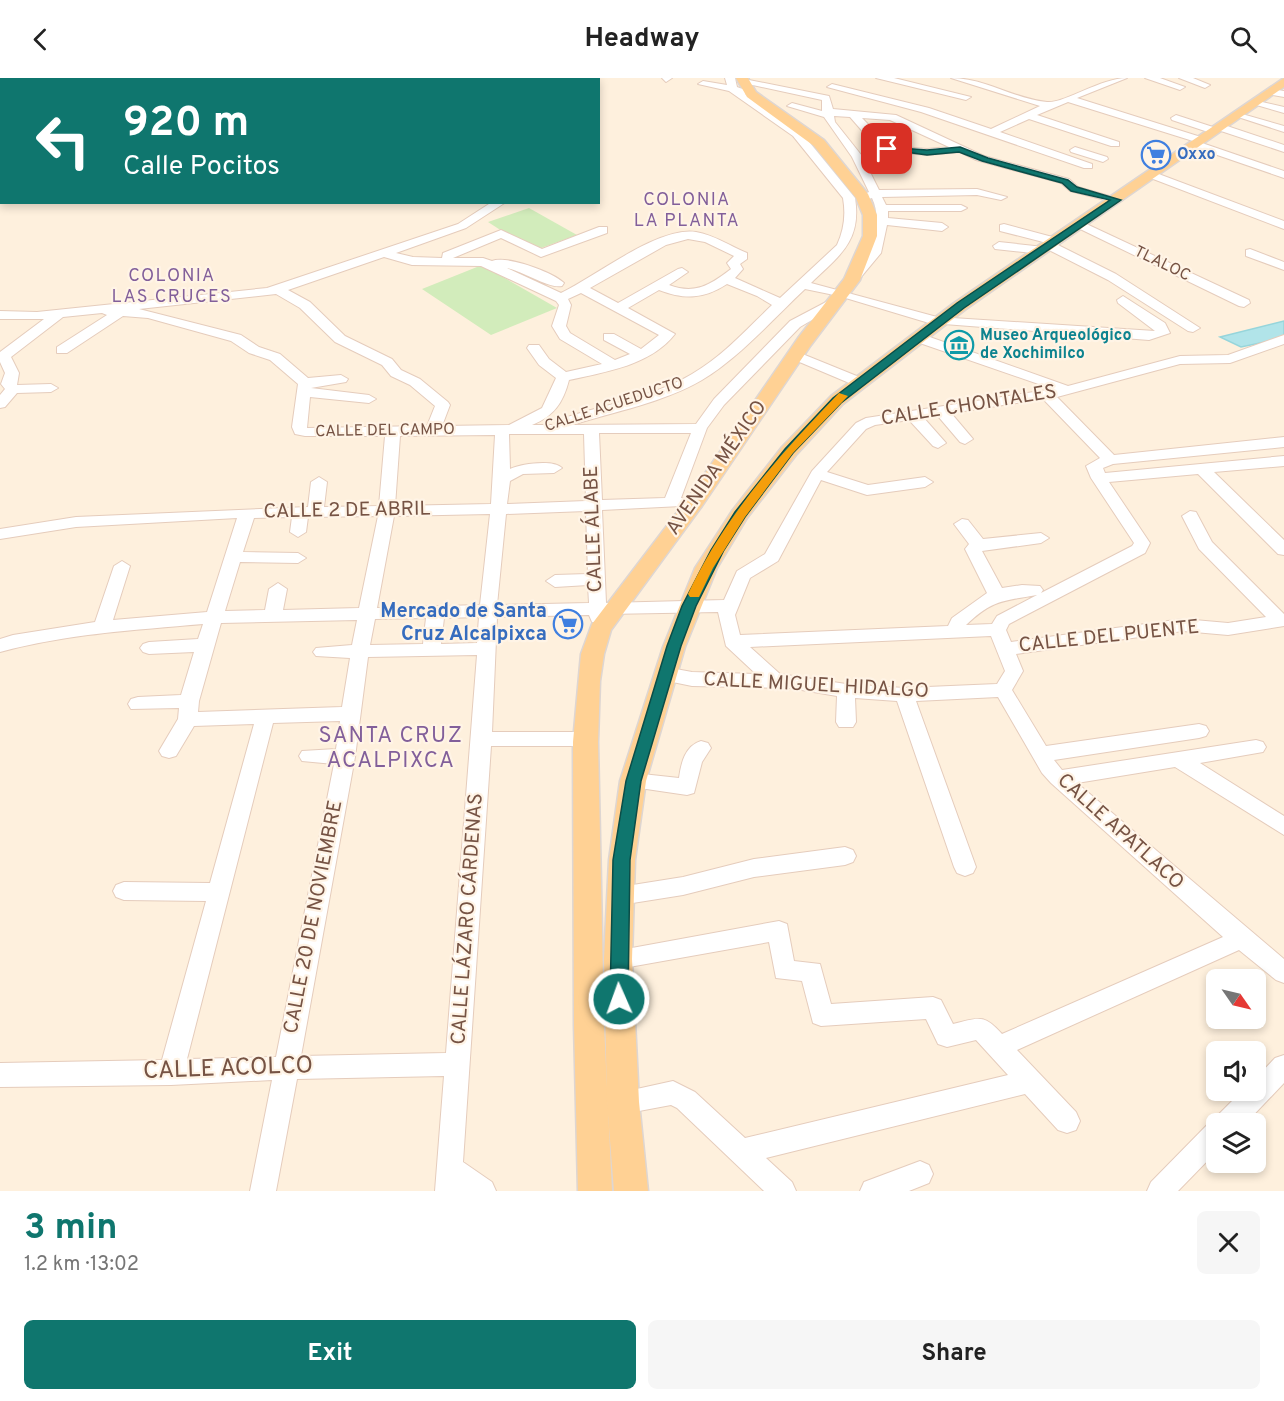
<!DOCTYPE html>
<meta charset="utf-8">
<style>
:root{--surface:#fff;--page:#f6f6f6;--text:#222;--muted:#767676;--accent:#0f766e}
body{margin:0;font-family:Overpass,sans-serif;background:var(--page);color:var(--text);height:100vh;display:flex;flex-direction:column;font-size:22px;white-space:nowrap}
*{box-sizing:border-box;margin:0}
p{font-size:20px;color:var(--muted)}
.icon{flex:none;width:33px;height:33px;fill:none;stroke:currentColor;stroke-width:2;stroke-linecap:round;stroke-linejoin:round}
.map{position:relative;height:1113px;overflow:hidden}
.details{display:flex;flex-direction:column;background:var(--surface);flex:1}
.details>*{flex:none}
.hud{position:absolute;left:0px;top:0px;width:600px;height:126px;box-shadow:0 3px 9px #0003;background:#0f766e;color:#fff;overflow:hidden}
.needle{width:39px;rotate:124deg}
.buttons{position:absolute;left:1206px;top:891px;display:grid;gap:12px}
.buttons a{display:grid;place-items:center;width:60px;height:60px;border-radius:9px;background:var(--surface);box-shadow:0 3px 9px #0003;font-size:30px}
.pin{position:absolute;display:grid;place-items:center;width:51px;height:51px;color:#fff;margin:-26px;border-radius:12px;box-shadow:0 3px 9px #0006}
.me{position:absolute;width:66px;margin:-33px;rotate:358deg;stroke-linejoin:round;filter:drop-shadow(0 0 4px #0008)}
.turn{display:flex;align-items:center;gap:21px;height:126px;padding:0 24px;font-size:27px}
.turn .icon{width:78px;height:78px;stroke-width:2.5}
.turn b{display:block;font-size:42px;line-height:51px}
.round{display:grid;place-items:center;flex:none;width:63px;height:63px;border-radius:9px;background:var(--page)}
.summary{display:flex;align-items:center;justify-content:space-between;height:102px;padding:0 24px}
h1{font-size:36px;font-weight:700;line-height:45px;color:var(--accent)}
.button{display:flex;gap:12px;margin-top:auto;padding:12px 24px}
.button a{flex:1;height:69px;border-radius:9px;background:var(--accent);color:#fff;font-size:24px;font-weight:700;line-height:69px;text-align:center}
.button a+a{background:var(--page);color:var(--text)}
header{display:flex;justify-content:space-between;align-items:center;height:78px;padding:0 24px;background:var(--surface);font-size:27px;font-weight:700}
.map>svg:first-child{display:block}
.green{fill:#d2ecbb}
.water{fill:#b1e4e9;stroke:#96d5db;stroke-width:1.5}
.lines{fill:none;stroke-linecap:round;stroke-linejoin:round}
.minor-casing{stroke:#e5ccbc;stroke-width:2}
.major-casing{stroke:#ded6d2;stroke-width:3}
.minor{fill:#fff;fill-rule:evenodd}
.major{fill:#ffd194;fill-rule:evenodd}
.route{fill:#0f766e;stroke:#0a4d48;stroke-width:1.5}
.slow{fill:#f59e0b}
.labels{text-anchor:middle;dominant-baseline:central;stroke-width:4.5;stroke-linejoin:round;paint-order:stroke}
.far-shop-label{font-size:16px;font-weight:bold;fill:#366cbe;stroke:#fff4e6;text-anchor:start}
.far-street-label{font-size:16px;fill:#765344;stroke:#fff4e6}
.far-culture-label{font-size:16px;font-weight:bold;fill:#0d838f;stroke:#fff4e6;text-anchor:start}
.far-neighbourhood-label{font-size:18px;letter-spacing:1.5px;fill:#825f9a;stroke:#fff4e6}
.street-label{font-size:20px;fill:#765344;stroke:#fff4e6}
.shop-label{font-size:20px;font-weight:bold;fill:#366cbe;stroke:#fff4e6;text-anchor:end}
.quarter-label{font-size:22px;letter-spacing:1.5px;fill:#825f9a;stroke:#fff4e6}
.near-street-label{font-size:24px;fill:#765344;stroke:#fff4e6}
</style>
<header><svg class="icon" aria-label="back" viewBox="0 0 24 24"><path d="M15 5l-7 7 7 7"/></svg>Headway<svg class="icon" aria-label="search" viewBox="0 0 24 24"><circle cx="10" cy="10" r="6"/><path d="M15 15l6 6"/></svg></header>
<div class="map">
<svg width="1284" height="1113" viewBox="0 0 1284 1113">
<rect width="100%" height="100%" fill="#fef0dd"/>
<g class="green">
<path d="M529,130L577,157L533,173L488,144Z"/>
<path d="M482,187L557,230L491,257L422,211Z"/>
</g>
<path class="water" d="M1284,243V260L1241,269L1220,259Z"/>
<g class="lines">
<g class="minor-casing">
<g id="minor">
<path d="M540,0H550L539,2Z"/>
<path d="M662,0H672L666,4Z"/>
<path d="M725,0H735L737,9L748,13L745,16L801,54L855,120C862,163 839,178 811,205L937,239L1155,253L1118,225L1117,222L1123,218L1165,245L1170,255L1149,262L944,246L939,248L839,218L805,211C773,241 740,279 702,302C665,324 613,334 572,347L696,346L714,321L790,243L828,223L833,222L839,226L800,249L724,327L707,350L681,420L701,421L703,424L701,427L602,432L606,525L724,522L737,493L765,476L812,393L856,345L866,340L1053,311L914,263V257H924L1068,308L1180,278L1228,277L1284,257V266L1230,285L1180,286L1057,319L1114,377L1284,359V369L1113,386L1103,390L1105,395L1284,378V388L1214,394L1284,462V477L1278,476L1198,396L1109,404L1150,465L1145,475L1009,546L1006,552L1011,564L1183,541L1228,545L1266,539L1199,471L1182,438L1190,433L1196,434L1212,464L1284,536V548L1228,557L1183,553L1016,576L1023,593L1012,612L1046,668L1199,646L1206,648L1209,653L1206,658L1199,660L1054,682L1062,692L1256,662L1263,664L1266,669L1263,674L1200,685L1284,738V757L1175,689L1077,705L1284,881V905L1276,902L1239,872L1017,972L1076,1034L1080,1043L1076,1052L1067,1055L1058,1052L1025,1016L766,1080L792,1104L796,1113H764L677,1030L671,1027L623,1036L614,1032L610,1024L614,1016L673,1003L695,1014L745,1060L1008,997L976,962L947,969L938,966L926,941L821,948L813,945L802,903L776,900L769,864L618,891L610,888L607,881L610,874L779,843L787,846L794,883L820,886L831,926L933,919L941,922L953,946C979,940 983,935 1002,956L1223,859L1051,705L1042,695L998,619L916,623L976,789L973,795L965,798L957,795L954,789L897,623L855,620L856,644L853,649H839L836,644L837,618L790,610L692,608L658,601L656,596L658,591L665,589L692,594L756,596L726,568L718,534L607,536L604,544H592L589,537L497,539L492,654H587L594,656L597,661L594,666L587,668H491L463,1084L492,1104L496,1113H435L444,998L297,1001L276,1113H250L272,1002L171,1007L0,1009V985L162,982L206,823L124,822L116,819L113,813L116,807L124,804L210,805L254,646L194,648L176,678L169,680L162,678L159,673L178,641L179,630L131,631L128,626L131,621L138,619L181,617L194,574L149,576L143,574L140,570L143,566L149,564L198,561L203,546C135,552 66,556 0,574V561L13,557L95,544L114,488L122,483L130,488L113,542L207,534L237,440L76,449L0,461V451L76,439L308,429L311,404L319,399L327,404L324,429L379,428L385,358H305L295,356L292,349L298,306L270,282L249,275L231,263L148,240L123,238L67,275H57V269L107,237L102,235L63,239L11,279L19,295L17,307L51,306L58,310L51,314L17,315L5,329L0,330V317L5,311L1,306L5,295L0,284V274L44,241H0V233L37,234L267,210L458,146L492,124H506L466,150L396,175L413,179L442,180L443,175L501,152L542,171L599,149H607V155L541,179L501,160L453,180H483L492,183C506,177 553,194 564,205L562,208C549,211 523,193 507,190L561,215C595,199 658,148 696,154C714,157 730,168 747,175V181L740,186L743,191L735,200L780,220L837,167C844,152 846,137 843,120L793,58L729,13L698,6L703,3L727,7ZM688,161L705,164L734,178L727,185L731,191C710,207 695,217 669,207L688,194L682,190L678,191L618,225L590,210L666,167ZM384,179L412,187L481,188L556,223L559,227L552,248L560,261L602,286L566,294L549,281L539,267H529L527,270L539,287L556,300L542,330L509,347L442,348L450,327L448,324L420,301L401,292L392,281L345,258L310,224L288,212ZM727,206L757,218L772,227C747,251 722,279 692,296C653,319 603,327 561,341V347H532C554,338 563,325 569,302C606,294 651,287 675,256L628,230L659,212C685,222 704,221 727,206ZM581,215L659,257L641,271L614,256H604V262L630,276L615,282L570,255L566,248L571,227L568,221ZM276,216L300,230L335,264L382,287L391,298L410,307L435,328L427,348L307,350L310,319L369,325L376,321L369,317L311,310L346,304L348,301L341,297L308,300L280,276L259,269L241,257L139,231ZM1043,321L1100,380L1086,388L1091,400L1134,465L1132,468L1041,515L1043,512L1040,508L1022,507L1002,510L982,473L1041,465L1049,460L1041,455L983,461L968,442L962,441L954,446L969,466L965,471L987,515L952,540L948,548L740,557L735,537L750,500L778,483L821,402L867,417L925,409L933,404L925,399L868,407L827,394L866,351L875,347L909,342L933,368L938,370L946,365L923,339L937,337L960,364L965,366L973,361L951,335ZM599,355H691L665,420L602,422ZM509,356H584L586,423L507,426L510,403L523,396L554,395L562,390C553,381 521,386 510,391ZM495,357L491,426L395,428L400,358ZM586,433L588,496L555,497L546,503L555,509L588,507L589,525L497,527L506,436ZM490,436L480,527L377,530L394,438ZM378,438L359,530L283,532L287,511L278,505L269,511L265,532L225,533L240,484L298,485L306,480L298,475L243,474L254,440L292,439L290,454L298,459L306,454L308,439ZM1037,517L997,538L992,546L966,547C993,521 1004,523 1037,517ZM479,539L477,565L441,566L444,540ZM426,540L423,566L370,567L375,541ZM357,542L352,567L316,570L313,574L316,578L350,580L342,629L198,634L199,623L221,545ZM991,558L1005,593L997,606L904,610L846,606L780,596L750,569ZM477,577L446,975L301,978L355,679L368,579ZM340,643L336,671L302,673L299,678L302,683L334,686L276,979L187,981L273,645Z"/>
<path d="M739,0L829,18L833,31L896,37L984,78L1069,101L1078,109L1123,122L1117,125L1070,113L1061,105L976,82L960,74L927,77L883,73L878,71L850,39L834,38L835,44L862,78L879,112L977,111L1007,119L1001,122L977,117L882,119L886,127H961L967,130L961,133H888V140L942,145L948,149L942,153L887,147L881,175L856,205H848V199C866,177 886,150 872,120L864,122L858,119L869,114L852,79L824,39L787,28L792,25L822,33V22L739,4ZM862,40L890,42L949,69L927,71L889,68Z"/>
<path d="M876,0H894L971,19L966,22Z"/>
<path d="M951,0C985,0 1014,21 1047,24C1063,26 1101,0 1127,0L1077,20L1204,60L1205,62L1202,65L1284,93V100L1191,68L1190,66L1193,63L1068,24L1037,37L1119,64V68H1111L1029,41L1000,54L1092,86V90H1084L921,34L827,9L832,6L929,30L991,51L1040,28Z"/>
<path d="M1145,0H1160L1185,9L1180,12Z"/>
<path d="M1179,0H1193L1210,7L1205,10Z"/>
<path d="M1270,11L1284,13V19L1267,16V12Z"/>
<path d="M1253,22L1284,29V35L1253,26Z"/>
<path d="M1235,34L1284,48V54L1235,38Z"/>
<path d="M1176,37L1216,50V47H1224L1284,67V74L1218,52L1214,56L1172,42L1171,40Z"/>
<path d="M1075,69L1107,79L1108,81L1103,84L1071,74L1070,72Z"/>
<path d="M1148,95H1156L1284,143V151L1148,99Z"/>
<path d="M1080,143L1249,222L1250,225L1244,229L1239,228L1076,149L1074,147Z"/>
<path d="M1004,146L1060,161L1062,164L1058,167L1116,196L1200,250L1193,254L1188,253L1108,202L1049,172L1043,176L995,171L993,168L999,164L1044,169L1047,165L1000,153V147Z"/>
<path d="M1250,171L1284,184V192L1246,178V172Z"/>
<path d="M795,273L864,301L866,304L859,308L854,307L790,280V274Z"/>
<path d="M701,663L708,665L711,670L702,684L694,715L687,717L626,708L623,703L626,698L633,695L679,700C681,685 685,668 701,663Z"/>
<path d="M845,769L853,772L856,778L853,784L845,787L754,799L683,817L620,827L612,824L609,818L612,812L620,809L683,799L754,781Z"/>
<path d="M1284,977V1005L1245,1046H1216V1074L1178,1113H1147L1151,1104L1207,1047L1215,1044L1218,1037L1243,1012H1256V1000L1275,980Z"/>
<path d="M920,1083L929,1087L933,1096L929,1105L909,1113H860L864,1104Z"/>
</g>
</g>
<g class="major-casing">
<g id="major">
<path d="M736,0H748L756,14L824,62L868,116L877,137V158L860,202L811,267L702,428L611,552L604,576L600,603L598,664L604,947L612,1113H578L574,947L573,664L581,576L592,546L688,420L798,260L844,201L863,158V137L856,120L814,68L747,19Z"/>
<path d="M1284,0V9L966,231L843,326L796,377L747,440L717,490L685,569L646,703L635,782L632,881L639,1024L648,1113H614L607,1024L604,881L609,782L620,703L663,569L695,490L732,433L782,369L831,318L954,225Z"/>
</g>
</g>
<use href="#minor" class="minor"/>
<use href="#major" class="major"/>
</g>
<path class="route" d="M960,69L988,80L1068,102L1077,109L1121,122L964,230L841,325L793,375L745,439L724,472L696,528L681,568L641,703L630,782L628,921L626,927L619,929L613,927L610,921L613,782L626,703L667,568L682,528L711,472L735,434L785,371L833,320L957,225L1110,122L1071,113L1062,105L982,83L959,74L927,77L883,71L887,69L927,72Z"/>
<path class="slow" d="M839,315L848,318L793,375L745,439L713,490L699,519H690L688,516C724,439 780,376 839,315Z"/>
<defs>
<g id="supermarket-ring" transform="scale(1.5)"><circle r="9.5" fill="#fff4e6" stroke="#3f7fe0" stroke-width="1.5"/><path d="M-6-5.5h2.5l.6 2H6L4.5 2H-2.5L-4.4-4H-6ZM-1.5 3.2a1.3 1.3 0 1 0 .1 0ZM3 3.2a1.3 1.3 0 1 0 .1 0Z" fill="#3f7fe0"/></g>
<g id="museum-ring" transform="scale(1.5)"><circle r="9.5" fill="#fff4e6" stroke="#0f9aa8" stroke-width="1.5"/><path d="M0-6L6-3V-2H-6V-3ZM-5-1h2V3h-2ZM-1-1h2V3h-2ZM3-1h2V3H3ZM-6 4H6V6H-6Z" fill="#0f9aa8"/></g>
</defs>
<g fill-rule="evenodd">
<use href="#supermarket-ring" x="1156" y="77"/>
<use href="#museum-ring" x="959" y="267"/>
<use href="#supermarket-ring" x="568" y="546"/>
</g>
<g class="labels">
<g class="far-shop-label">
<text x="1177" y="77">Oxxo</text>
</g>
<g class="far-street-label">
<text transform="translate(1162 186) rotate(26)">TLALOC</text>
<text transform="translate(614 327) rotate(-18)">CALLE ACUEDUCTO</text>
<text transform="translate(385 353) rotate(-1)">CALLE DEL CAMPO</text>
</g>
<g class="far-culture-label">
<text x="980" y="258">Museo Arqueológico<tspan x="980" dy="18">de Xochimilco</tspan></text>
</g>
<g class="far-neighbourhood-label">
<text x="687" y="122">COLONIA<tspan x="687" dy="21">LA PLANTA</tspan></text>
<text x="172" y="198">COLONIA<tspan x="172" dy="21">LAS CRUCES</tspan></text>
</g>
<g class="street-label">
<text transform="translate(969 328) rotate(-9)">CALLE CHONTALES</text>
<text transform="translate(717 390) rotate(-55)">AVENIDA MÉXICO</text>
<text transform="translate(347 433) rotate(-1)">CALLE 2 DE ABRIL</text>
<text transform="translate(594 451) rotate(-92)">CALLE ÁLABE</text>
<text transform="translate(1109 559) rotate(-6)">CALLE DEL PUENTE</text>
<text transform="translate(816 608) rotate(3)">CALLE MIGUEL HIDALGO</text>
<text transform="translate(1120 754) rotate(42)">CALLE APATLACO</text>
<text transform="translate(314 839) rotate(-79)">CALLE 20 DE NOVIEMBRE</text>
<text transform="translate(468 841) rotate(-86)">CALLE LÁZARO CÁRDENAS</text>
</g>
<g class="shop-label">
<text x="547" y="534">Mercado de Santa<tspan x="547" dy="23">Cruz Alcalpixca</tspan></text>
</g>
<g class="quarter-label">
<text x="391" y="658">SANTA CRUZ<tspan x="391" dy="25">ACALPIXCA</tspan></text>
</g>
<g class="near-street-label">
<text transform="translate(228 991) rotate(-2)">CALLE ACOLCO</text>
</g>
</g>
</svg>
<div class="buttons">
<a><svg class="needle" viewBox="-14 -14 28 28"><path d="M0-13l5 13h-10z" fill="#e53935"/><path d="M0 13l5-13h-10z" fill="#767676"/></svg></a>
<a><svg class="icon" aria-label="sound" viewBox="0 0 24 24"><path d="M4 9h4l5-4v14l-5-4H4zM17 9q2 3 0 6"/></svg></a>
<a><svg class="icon" aria-label="layers" viewBox="0 0 24 24"><path d="M12 4l9 5-9 5-9-5zM3 14l9 5 9-5"/></svg></a>
</div>
<div class="pin" style="left:887px;top:71px;background:#d93025"><svg class="icon" aria-label="arrive" viewBox="0 0 24 24"><path d="M6 21V4h12l-3 4 3 4H6"/></svg></div>
<svg class="me" style="left:619px;top:921px" viewBox="-20 -20 40 40"><circle r="17" fill="#0f766e" stroke="#fff" stroke-width="3"/><path d="M0-11L8 9 0 5-8 9z" fill="#fff"/></svg>
<div class="hud">
<div class="turn"><svg class="icon" aria-label="left" viewBox="0 0 24 24"><path d="M17 20v-9H6M10 6l-5 5 5 5"/></svg><div><b>920 m</b>Calle Pocitos</div></div>
</div>
</div>
<section class="details">
<div class="summary"><div><h1>3 min</h1><p>1.2 km · 13:02</p></div><a class="round"><svg class="icon" aria-label="close" viewBox="0 0 24 24"><path d="M6 6l12 12M18 6L6 18"/></svg></a></div>
<div class="button"><a>Exit</a><a>Share</a></div>
</section>
